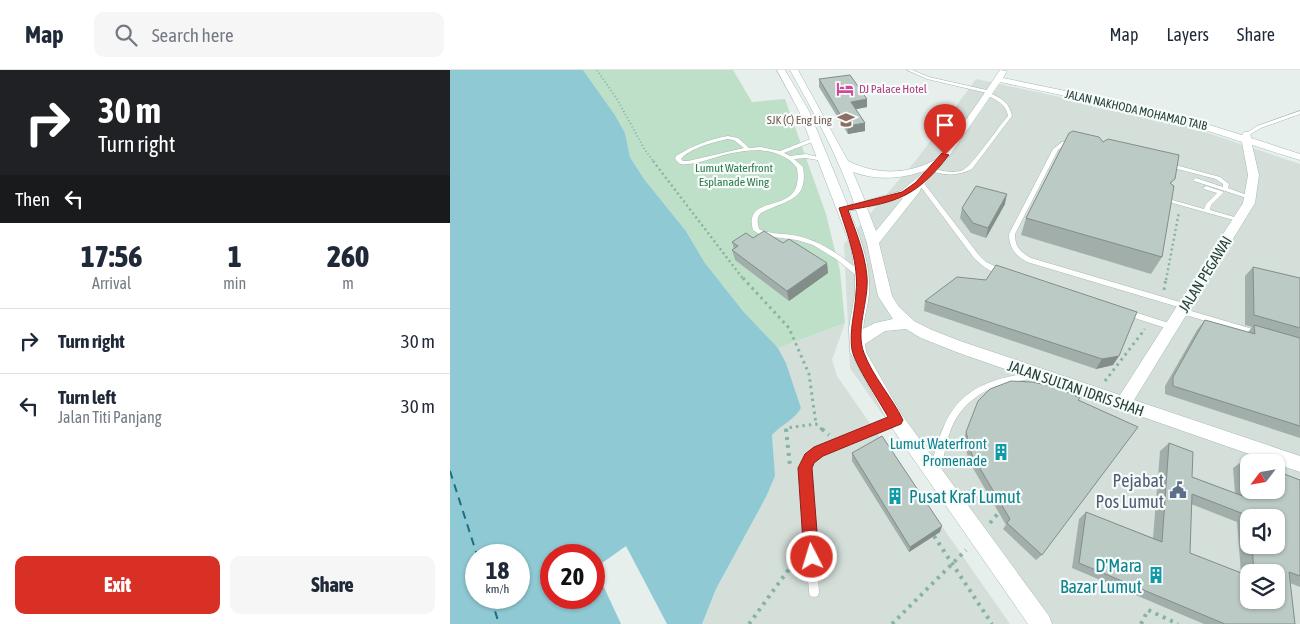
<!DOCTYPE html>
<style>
:root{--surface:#fff;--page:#f6f6f7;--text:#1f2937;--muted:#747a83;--line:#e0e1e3;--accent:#d93025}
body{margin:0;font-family:"Asap Condensed",sans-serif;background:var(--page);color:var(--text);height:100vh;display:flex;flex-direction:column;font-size:19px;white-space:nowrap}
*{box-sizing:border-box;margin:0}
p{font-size:16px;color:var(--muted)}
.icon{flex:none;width:28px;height:28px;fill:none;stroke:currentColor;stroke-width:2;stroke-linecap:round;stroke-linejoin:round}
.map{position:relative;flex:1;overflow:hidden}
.side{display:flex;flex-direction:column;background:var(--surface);width:450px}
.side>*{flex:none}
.hud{background:#202124;color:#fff;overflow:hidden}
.needle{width:32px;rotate:239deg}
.buttons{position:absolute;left:790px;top:384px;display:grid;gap:10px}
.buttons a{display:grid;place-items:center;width:45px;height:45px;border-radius:10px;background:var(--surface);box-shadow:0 1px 4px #0004;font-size:25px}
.speed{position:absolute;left:15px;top:474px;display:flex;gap:10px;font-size:25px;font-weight:700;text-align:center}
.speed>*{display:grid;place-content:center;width:65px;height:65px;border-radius:50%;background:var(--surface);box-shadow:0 1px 4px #0004;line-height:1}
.speed small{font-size:12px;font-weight:400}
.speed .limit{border:8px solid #d22;background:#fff;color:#111}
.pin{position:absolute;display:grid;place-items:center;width:42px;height:42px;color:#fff;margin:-51px -21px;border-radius:50% 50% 50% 0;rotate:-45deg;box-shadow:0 0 5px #0007}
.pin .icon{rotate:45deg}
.me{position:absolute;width:55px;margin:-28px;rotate:355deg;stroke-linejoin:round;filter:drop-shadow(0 0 4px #0008)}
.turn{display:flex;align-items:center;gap:18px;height:105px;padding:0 15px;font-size:22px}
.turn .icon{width:65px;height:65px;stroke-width:2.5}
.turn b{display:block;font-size:35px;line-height:42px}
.then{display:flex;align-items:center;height:48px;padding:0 15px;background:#0003;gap:10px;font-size:19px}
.eta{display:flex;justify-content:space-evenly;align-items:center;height:85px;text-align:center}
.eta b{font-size:30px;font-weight:800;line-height:35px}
.action{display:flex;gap:10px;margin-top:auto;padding:10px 15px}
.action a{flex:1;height:58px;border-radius:10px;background:var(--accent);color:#fff;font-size:20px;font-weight:800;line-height:58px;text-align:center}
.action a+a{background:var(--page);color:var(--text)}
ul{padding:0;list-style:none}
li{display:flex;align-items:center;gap:15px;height:65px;padding:0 15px;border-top:1px solid var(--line)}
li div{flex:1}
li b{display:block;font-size:19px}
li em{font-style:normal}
header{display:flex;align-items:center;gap:30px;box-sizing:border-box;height:70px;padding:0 25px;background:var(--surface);border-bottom:1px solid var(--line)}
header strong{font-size:24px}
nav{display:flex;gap:28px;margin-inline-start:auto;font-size:18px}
.search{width:350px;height:45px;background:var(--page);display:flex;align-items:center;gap:12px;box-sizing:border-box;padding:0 18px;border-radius:10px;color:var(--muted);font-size:19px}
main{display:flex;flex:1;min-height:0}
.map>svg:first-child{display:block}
.built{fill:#d4dfda;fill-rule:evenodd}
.green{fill:#bfe0c8}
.water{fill:#8ec9d4;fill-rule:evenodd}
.pier{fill:#e6efeb}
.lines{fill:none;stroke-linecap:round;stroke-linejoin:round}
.ferry{stroke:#1c6f80;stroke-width:2;stroke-dasharray:8 6;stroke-linecap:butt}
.lane-casing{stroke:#a8b8b2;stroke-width:1}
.secondary-casing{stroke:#a4bbb3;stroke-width:1}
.path-far3{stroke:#86b3a5;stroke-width:2;stroke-dasharray:1 2.5;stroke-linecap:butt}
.path-far2{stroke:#86b3a5;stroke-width:2.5;stroke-dasharray:2 3;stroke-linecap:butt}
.path-far1{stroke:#86b3a5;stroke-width:3;stroke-dasharray:2.5 4;stroke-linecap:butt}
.path{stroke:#86b3a5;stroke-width:4;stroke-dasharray:3 5;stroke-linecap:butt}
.lane{fill:#fff;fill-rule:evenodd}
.secondary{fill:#fff;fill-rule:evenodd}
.wall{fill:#a1aea9;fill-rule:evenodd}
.shaded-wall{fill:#838d89}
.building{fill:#bbcac4;stroke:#838d89;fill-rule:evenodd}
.route{fill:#d93025;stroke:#8d1f18}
.labels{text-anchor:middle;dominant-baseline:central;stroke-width:4.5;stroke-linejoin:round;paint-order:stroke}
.far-hotel-label{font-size:12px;fill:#b23c85;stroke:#f7fbf9;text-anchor:start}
.far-street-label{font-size:12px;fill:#24423a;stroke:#f7fbf9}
.far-education-label{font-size:12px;fill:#785e54;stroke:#f7fbf9;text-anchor:end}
.far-park-label{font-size:12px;fill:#2d7a4b;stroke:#f7fbf9}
.street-label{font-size:15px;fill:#24423a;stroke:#f7fbf9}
.culture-label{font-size:15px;fill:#0d838f;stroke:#f7fbf9;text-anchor:end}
.near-service-label{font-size:18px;fill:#4e5e75;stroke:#f7fbf9;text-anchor:end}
.near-culture-label{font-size:18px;fill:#0d838f;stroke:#f7fbf9;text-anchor:start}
</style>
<header>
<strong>Map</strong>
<div class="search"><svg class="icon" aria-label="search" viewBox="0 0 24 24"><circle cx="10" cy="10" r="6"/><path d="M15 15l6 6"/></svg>Search here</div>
<nav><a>Map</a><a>Layers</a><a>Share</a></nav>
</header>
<main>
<section class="side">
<div class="hud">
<div class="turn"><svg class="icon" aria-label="right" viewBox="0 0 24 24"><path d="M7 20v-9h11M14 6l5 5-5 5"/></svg><div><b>30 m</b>Turn right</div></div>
<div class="then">Then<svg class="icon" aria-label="left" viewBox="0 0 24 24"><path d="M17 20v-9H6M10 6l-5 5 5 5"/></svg></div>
</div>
<div class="eta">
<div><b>17:56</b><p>Arrival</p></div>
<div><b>1</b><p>min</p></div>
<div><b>260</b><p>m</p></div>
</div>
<ul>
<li><svg class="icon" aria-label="right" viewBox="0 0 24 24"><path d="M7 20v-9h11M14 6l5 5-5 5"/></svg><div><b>Turn right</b></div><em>30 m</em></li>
<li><svg class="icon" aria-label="left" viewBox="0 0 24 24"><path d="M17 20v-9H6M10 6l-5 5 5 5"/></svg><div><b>Turn left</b><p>Jalan Titi Panjang</p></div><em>30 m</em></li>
</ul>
<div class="action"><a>Exit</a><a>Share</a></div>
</section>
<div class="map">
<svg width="850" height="554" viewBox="0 0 850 554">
<rect width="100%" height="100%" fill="#e6efeb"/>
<g class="built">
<path d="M526,9L722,51L850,94V554H580L400,298L394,174L467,89ZM799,392H826V420H799ZM799,448H826V475H799ZM799,502H826V530H799Z"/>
<path d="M395,253L382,290L387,306L560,554H252L266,519L316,427L325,406L322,365L330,356L351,338L336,293L328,278Z"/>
</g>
<path class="green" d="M133,0H283L302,32L335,29L376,144L390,201L395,253L328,278L293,241L255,193L236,161L194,109L180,87L175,63L165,45Z"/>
<path class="water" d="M0,0H133L165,45L175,63L180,87L194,109L236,161L255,193L293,241L328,278L336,293L351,338C345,349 331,355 322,365L325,406L316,427L266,519L252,554H0ZM26,485H69V528H26ZM101,485H144V528H101Z"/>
<path class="pier" d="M176,476L217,554H171L145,498Z"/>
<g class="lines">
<g class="ferry">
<path d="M0,401L27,485"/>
<path d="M41,528L49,554"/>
</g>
<g class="lane-casing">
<g id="lane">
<path d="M457,0H462L479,7L541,21V22L540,23C551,28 560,33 562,46L522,99C509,106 493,106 479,100L482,98C492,101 503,104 513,100C522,96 549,56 558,46C556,34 547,30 536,25L537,23L477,9Z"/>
<path d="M850,41V44L811,58L799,65L795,64L807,56Z"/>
<path d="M278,66L288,68L299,78L311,77L330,81L363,68H367V70L334,83L340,86L356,84L376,89L373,91L356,88L344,89L353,97C357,123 347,128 324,137C320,139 313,141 310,144C306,148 308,154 309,159C321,165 334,163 348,166C373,172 393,187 412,203L413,205L412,207H408L386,189L363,175L347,170L316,166L309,164L303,160C302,156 301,152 302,148C309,125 354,143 347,98C344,94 340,90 336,88C313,74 284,82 260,89C251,92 240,95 230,94L225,89L226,86C242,76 260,69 278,66ZM278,69L284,70L294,78L238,91H233L231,89C240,78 264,72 278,69Z"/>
<path d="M612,72H621L623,73L621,74H615L608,80L565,164C565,177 570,182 581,188L737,234L738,236L737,238L735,239L577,192C565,185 559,178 559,164L603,79Z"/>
<path d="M718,93L770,107L779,114L778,118L802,127L801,128H797L744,111L743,110L746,108L773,117V114L766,109L716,96V94Z"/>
<path d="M471,111L473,112L528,184L536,192L555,201L556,203L555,205C544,205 532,196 524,188L468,113Z"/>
<path d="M756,116L774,122L761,135L760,140L791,149V151H787L712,130L715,128L754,139L756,134L767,123L754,119L753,118Z"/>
<path d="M731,238L806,260L810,263L806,266L729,243L727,241Z"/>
<path d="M678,240L725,255L726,257L722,260L675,245L674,243L675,241Z"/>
<path d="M585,302L588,303L589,305L588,307C578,310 567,311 557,313C530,320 509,336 500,362C495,376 494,391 488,404L485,405L482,404L480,401C484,386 487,371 494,356C511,316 545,308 585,302Z"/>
<path d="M446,346L449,347L450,350L449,353L371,385L362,391L360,398L369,522L368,526L364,527L360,526L359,522L350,398L356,385L365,379Z"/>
</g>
</g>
<g class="secondary-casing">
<path id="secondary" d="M327,0H335L359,41L398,136L404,133C388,86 364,43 340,0H348L398,91C426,105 457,105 485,90C490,87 494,80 497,75C516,51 533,25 550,0L557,1L553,8L717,42L792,65L794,62H800L801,68L850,84V90L802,75L809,105L805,133L684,330L850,386V402L826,394V392H822L509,283L471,268L456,259L435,261L415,274L416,282L452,345L599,546L602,554H578L440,355L400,282L399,258L405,224V206L401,177L349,41ZM550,12L715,47L792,72L798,105L793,133L670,325L510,271L482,260L464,251L449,237L442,226L429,173L470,121L471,118L498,88ZM477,100L451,121L415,131L403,102C429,111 451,109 477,100ZM453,128L426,161L417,138ZM399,140H406L417,173L428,226L443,249L425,253L413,259C414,247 418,236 419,224C421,195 410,166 399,140Z"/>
</g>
<path class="path-far3" d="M147,0L167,29L195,80L204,92"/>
<g class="path-far2">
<path d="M203,91L294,210"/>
<path d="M716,210L729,142"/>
</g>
<g class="path-far1">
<path d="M293,208L339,258L359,304L366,354"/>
<path d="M714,220L716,208"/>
<path d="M655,311L695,259"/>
<path d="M336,361V358L366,354L374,361"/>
</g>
<g class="path">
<path d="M336,359L340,396"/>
<path d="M372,359L379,365"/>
<path d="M540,453L550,441"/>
<path d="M484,466L542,554"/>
<path d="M299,554L347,488"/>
<path d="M442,554L516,480"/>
<path d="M691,554L698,540L728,554"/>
</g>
<use href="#lane" class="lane"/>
<use href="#secondary" class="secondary"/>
</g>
<g class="wall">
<path d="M369,9L417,29V37L406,39L415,61L398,64L369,17Z"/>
<path d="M653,72L722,115L712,187L701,204L571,165L576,148Z"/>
<path d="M555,134L536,168L521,163L510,148L512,138Z"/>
<path d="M282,172L333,173L377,193L378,203L339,231L285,190L282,180L284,179Z"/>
<path d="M803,197L850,208V368L715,324V316L747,260L755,250L798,262L802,257L795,255V206Z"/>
<path d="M475,231L669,286L663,295L646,299L474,241Z"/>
<path d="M629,330L592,485L586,490L553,459L556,455L520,393L513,371L516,362Z"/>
<path d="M719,373L742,407L785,423L783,398L794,390L850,410V517L840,513L845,554H754L622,498L629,449L636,442L703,468L710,381ZM741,434L787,452L791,503L740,483ZM799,448H826V475H799ZM799,502H826L799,530Z"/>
<path d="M402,383L490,462L459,482L402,391Z"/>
</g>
<g class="shaded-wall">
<path d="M417,29V37L402,40L401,32Z"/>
<path d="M415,53V61L398,64L397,56Z"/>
<path d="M557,124L555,134L536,168L538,158Z"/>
<path d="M377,193L378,203L339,231L337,221Z"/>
<path d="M669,286L663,295L646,299L652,289Z"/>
<path d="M492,456L490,462L459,482L460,477Z"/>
</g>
<g class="building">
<path d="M400,5L417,29L401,32L415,53L397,56L369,9Z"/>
<path d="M623,61L649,67L653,72L658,69L729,85L725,109L720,113L724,116L712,187L576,148L619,63Z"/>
<path d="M526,116L557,124L538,158L523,153L512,138Z"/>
<path d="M314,161L333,173L339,169L377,193L337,221L282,180L288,176L282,172L296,163L303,168Z"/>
<path d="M546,195L687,242L669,286L652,289L475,231L507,207L536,210Z"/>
<path d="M803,197L850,208V258L804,245Z"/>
<path d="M755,250L805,264L804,255L850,268V356L723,316V307Z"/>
<path d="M561,311L582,312L606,317L630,328L628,330L688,357L592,485L557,453L560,449L522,385L516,362L528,331L540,319Z"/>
<path d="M432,366L492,456L460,477L402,383Z"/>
<path d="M719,373L743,382L742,407L798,428L794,390L800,392H799V420H826V401L850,410V506L839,502L845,554H775L629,493L636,442L712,472ZM742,424L799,446V448H826V475H802L804,502H826V530H799V506L740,483Z"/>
</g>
<path class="route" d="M492,83L499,85C467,126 449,132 398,140C406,162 415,183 417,207C419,231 405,260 414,283C423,307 442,327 453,350L451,354L373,386L364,393L362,398L369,487L367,493L362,495L356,493L354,487L348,398L355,384L364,377L438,347C431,334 404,293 402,280C399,260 405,243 406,223C409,194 398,166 389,138L452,122L465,113Z"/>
<defs>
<g id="hotel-bare" transform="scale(1.35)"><path d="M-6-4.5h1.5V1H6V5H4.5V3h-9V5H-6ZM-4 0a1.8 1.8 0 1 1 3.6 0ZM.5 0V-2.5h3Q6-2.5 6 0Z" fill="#d1479c" stroke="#f7fbf9" stroke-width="2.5" paint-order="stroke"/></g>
<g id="school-bare" transform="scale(1.35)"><path d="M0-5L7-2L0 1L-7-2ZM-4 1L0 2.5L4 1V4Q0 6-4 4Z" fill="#8d6e63" stroke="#f7fbf9" stroke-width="2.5" paint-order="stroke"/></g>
<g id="building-bare" transform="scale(1.35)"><path d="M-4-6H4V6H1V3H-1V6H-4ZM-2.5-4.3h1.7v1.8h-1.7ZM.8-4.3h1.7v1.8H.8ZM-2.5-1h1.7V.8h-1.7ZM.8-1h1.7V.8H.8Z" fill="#0f9aa8" stroke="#f7fbf9" stroke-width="2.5" paint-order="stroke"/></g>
<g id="civic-bare" transform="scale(1.35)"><path d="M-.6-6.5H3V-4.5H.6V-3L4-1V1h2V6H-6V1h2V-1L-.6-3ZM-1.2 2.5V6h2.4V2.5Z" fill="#5c6f8a" stroke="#f7fbf9" stroke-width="2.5" paint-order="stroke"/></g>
</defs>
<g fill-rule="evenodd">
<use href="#hotel-bare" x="395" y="19"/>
<use href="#school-bare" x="396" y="50"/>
<use href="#building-bare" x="551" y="382"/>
<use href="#civic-bare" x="728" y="420"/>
<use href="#building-bare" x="445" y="426"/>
<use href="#building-bare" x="706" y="505"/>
</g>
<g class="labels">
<g class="far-hotel-label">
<text x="409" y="19">DJ Palace Hotel</text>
</g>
<g class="far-street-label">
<text transform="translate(686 40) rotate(13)">JALAN NAKHODA MOHAMAD TAIB</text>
</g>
<g class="far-education-label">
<text x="382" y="50">SJK (C) Eng Ling</text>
</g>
<g class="far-park-label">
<text x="284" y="98">Lumut Waterfront<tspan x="284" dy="14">Esplanade Wing</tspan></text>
</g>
<g class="street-label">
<text transform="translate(755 204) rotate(-58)">JALAN PEGAWAI</text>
<text transform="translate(626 318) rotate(19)">JALAN SULTAN IDRIS SHAH</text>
</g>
<g class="culture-label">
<text x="537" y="373">Lumut Waterfront<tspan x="537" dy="17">Promenade</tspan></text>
</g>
<g class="near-service-label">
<text x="714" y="410">Pejabat<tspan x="714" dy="21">Pos Lumut</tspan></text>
</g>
<g class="near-culture-label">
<text x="459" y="426">Pusat Kraf Lumut</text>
<text x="692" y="495" text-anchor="end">D'Mara<tspan x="692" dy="21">Bazar Lumut</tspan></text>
</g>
</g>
</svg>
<div class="buttons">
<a><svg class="needle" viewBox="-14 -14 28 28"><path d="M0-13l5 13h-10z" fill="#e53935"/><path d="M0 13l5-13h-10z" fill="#747a83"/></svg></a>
<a><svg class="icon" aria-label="sound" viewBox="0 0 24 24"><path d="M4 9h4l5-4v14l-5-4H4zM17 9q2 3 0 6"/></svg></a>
<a><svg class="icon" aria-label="layers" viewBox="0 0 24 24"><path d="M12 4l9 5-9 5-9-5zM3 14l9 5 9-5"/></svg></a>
</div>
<div class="speed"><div>18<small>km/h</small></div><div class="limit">20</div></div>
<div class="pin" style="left:495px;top:85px;background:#d93025"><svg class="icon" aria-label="arrive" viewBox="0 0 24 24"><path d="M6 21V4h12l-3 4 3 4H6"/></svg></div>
<svg class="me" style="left:362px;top:487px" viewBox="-20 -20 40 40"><circle r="17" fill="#d93025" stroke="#fff" stroke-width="3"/><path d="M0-11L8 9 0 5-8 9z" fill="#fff"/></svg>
</div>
</main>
